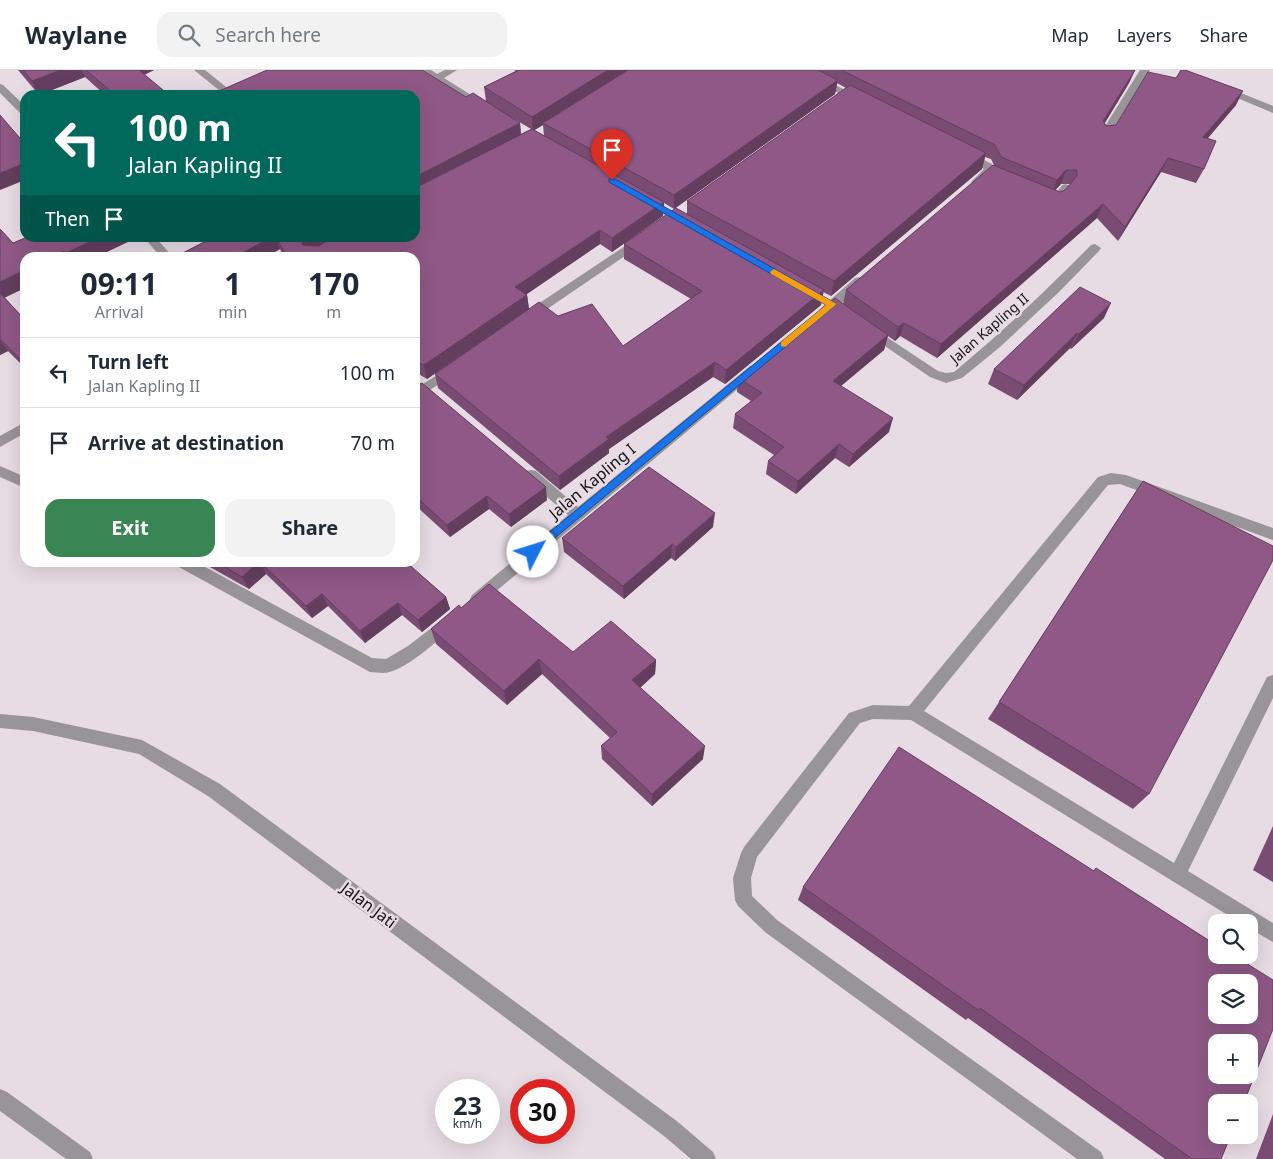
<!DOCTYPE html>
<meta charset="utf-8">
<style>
:root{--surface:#fff;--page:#f2f2f3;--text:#1f2937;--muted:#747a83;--line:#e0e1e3;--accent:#398554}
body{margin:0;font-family:"Noto Sans",sans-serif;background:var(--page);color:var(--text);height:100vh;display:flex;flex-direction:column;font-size:19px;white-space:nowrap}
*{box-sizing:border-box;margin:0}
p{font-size:16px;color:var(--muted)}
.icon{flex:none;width:28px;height:28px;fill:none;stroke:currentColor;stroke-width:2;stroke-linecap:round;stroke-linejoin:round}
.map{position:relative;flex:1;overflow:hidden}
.side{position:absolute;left:20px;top:182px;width:400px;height:315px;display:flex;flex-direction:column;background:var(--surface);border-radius:15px;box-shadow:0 5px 20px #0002}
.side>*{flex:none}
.top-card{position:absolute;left:20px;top:20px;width:400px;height:152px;border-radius:15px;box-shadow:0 5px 20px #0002;background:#00695c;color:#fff;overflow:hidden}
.buttons{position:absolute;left:1208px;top:844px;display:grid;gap:10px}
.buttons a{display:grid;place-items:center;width:50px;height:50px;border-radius:10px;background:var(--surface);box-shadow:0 5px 20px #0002;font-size:25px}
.speed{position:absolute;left:435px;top:1009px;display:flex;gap:10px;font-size:25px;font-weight:700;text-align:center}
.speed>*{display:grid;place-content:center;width:65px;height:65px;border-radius:50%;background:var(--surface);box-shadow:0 5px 20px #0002;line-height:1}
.speed small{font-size:12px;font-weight:400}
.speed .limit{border:8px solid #d22;background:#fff;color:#111}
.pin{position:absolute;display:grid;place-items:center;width:42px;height:42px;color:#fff;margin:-51px -21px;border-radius:50% 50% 50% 0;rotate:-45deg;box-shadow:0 0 5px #0007}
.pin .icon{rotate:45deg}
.me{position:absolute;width:55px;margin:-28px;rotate:50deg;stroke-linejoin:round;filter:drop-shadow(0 0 4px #0008)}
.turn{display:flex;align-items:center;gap:18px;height:105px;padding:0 25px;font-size:22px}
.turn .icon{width:65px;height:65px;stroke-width:2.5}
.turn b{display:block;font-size:35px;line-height:42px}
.then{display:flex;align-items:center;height:48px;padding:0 25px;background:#0003;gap:10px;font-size:19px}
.eta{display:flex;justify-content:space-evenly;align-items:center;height:85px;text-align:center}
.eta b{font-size:30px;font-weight:700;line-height:35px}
.button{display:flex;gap:10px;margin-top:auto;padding:10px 25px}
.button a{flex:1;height:58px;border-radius:15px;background:var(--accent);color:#fff;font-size:20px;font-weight:700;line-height:58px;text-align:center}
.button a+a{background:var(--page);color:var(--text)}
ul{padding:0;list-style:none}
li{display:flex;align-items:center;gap:15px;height:70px;padding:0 25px;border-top:1px solid var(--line)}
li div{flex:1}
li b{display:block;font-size:19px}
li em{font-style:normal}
header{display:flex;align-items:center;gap:30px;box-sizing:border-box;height:70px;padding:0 25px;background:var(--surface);border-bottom:1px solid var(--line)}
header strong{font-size:24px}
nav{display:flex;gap:28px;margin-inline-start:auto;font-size:18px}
.search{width:350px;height:45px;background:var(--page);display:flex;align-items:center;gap:12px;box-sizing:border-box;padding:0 18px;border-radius:15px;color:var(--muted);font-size:19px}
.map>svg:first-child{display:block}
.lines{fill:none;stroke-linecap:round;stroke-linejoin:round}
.street{fill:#999498;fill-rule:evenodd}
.wall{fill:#7b4c73;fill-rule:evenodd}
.shaded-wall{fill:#643e5e}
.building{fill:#8f5886;stroke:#643e5e;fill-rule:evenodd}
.route{fill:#1a73e8;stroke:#114b97}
.slow{fill:#f59e0b}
.labels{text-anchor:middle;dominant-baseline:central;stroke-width:5;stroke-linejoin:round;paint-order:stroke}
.far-street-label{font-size:14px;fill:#141013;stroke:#e7dbe4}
.street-label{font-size:16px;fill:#141013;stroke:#e7dbe4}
</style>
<header>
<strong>Waylane</strong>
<div class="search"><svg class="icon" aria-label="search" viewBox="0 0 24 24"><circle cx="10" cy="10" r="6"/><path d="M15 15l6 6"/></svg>Search here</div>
<nav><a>Map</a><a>Layers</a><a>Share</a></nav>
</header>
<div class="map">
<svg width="1273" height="1089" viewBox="0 0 1273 1089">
<rect width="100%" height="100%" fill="#e7dbe4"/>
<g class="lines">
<g class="street">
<path d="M194,0H205L236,25H225Z"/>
<path d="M419,0H431L437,4L445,0H457L444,8L490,37L485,40L481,39Z"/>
<path d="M793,0H806L865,30L860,33L856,32Z"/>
<path d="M1140,0H1150L1108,68H1100L1099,66Z"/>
<path d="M0,14L3,15L25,36V45L21,44L0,23Z"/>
<path d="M1221,15L1273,36V43L1218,20L1216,18Z"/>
<path d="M965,80L992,94L995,100L980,114L976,115L971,112L984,99L961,85L960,83Z"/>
<path d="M1066,114L1071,117L1060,133L1044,132L1043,130L1044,128L1053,127L1062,115Z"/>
<path d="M646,126L690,151L692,153L690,155H682L642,131L641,129Z"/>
<path d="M640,166L644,167L646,170L644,173L531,250H523L521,247L523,244Z"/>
<path d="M144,168H156L174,188H162Z"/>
<path d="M1095,174L1101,178L1099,181L1059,222L1000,277L962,308L946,313L930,307L863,261L869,257L873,258L938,301L946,303L954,302C1002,262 1047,220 1091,175Z"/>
<path d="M859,207L865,211L863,214L828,245H820L818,242L820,239L855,208Z"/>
<path d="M453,295L457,296L459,299L457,302L415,330V319Z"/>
<path d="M754,295L758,296L760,299L758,302L482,533L477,535L472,533L470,529L472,525L568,445L526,409L524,405L526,401L531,400L536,401L578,437L750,296Z"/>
<path d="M25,352V363L0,377V366Z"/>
<path d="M0,396L25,407V418L0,407Z"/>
<path d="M1111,403L1126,405L1273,458V470L1120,414L1108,415L924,641L1174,793L1267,607L1273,605V628L1188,801L1273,853V872L1249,858V852H1239L911,650L873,649L860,653L757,787L751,808L752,826L777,850L1101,1082L1104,1089H1077L765,862L738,836L735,830L733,808L741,783L744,777L849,643L873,635L909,636L1098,407Z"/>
<path d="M175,492H196L372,588L386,589L408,576L443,549L448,547L453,549L456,553L453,557C438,570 408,598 389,602C384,604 376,602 370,602L177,496Z"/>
<path d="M0,644L33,647L142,670L220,714L678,1052L713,1082L716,1089H691L664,1066L208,726L139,684L33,661L0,658Z"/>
<path d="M0,1019L7,1022L90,1082L93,1089H66L0,1041Z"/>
</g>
</g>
<g class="wall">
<path d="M18,0H154L144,5L169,25H105L85,7L39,25Z"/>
<path d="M514,0H1135L1129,13L1105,53L1106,56L1116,55L1236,35L1207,69L1204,99L1196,113L1161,102L1118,171L1097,148L937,288L900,266L895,271L888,266L884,280L841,316L889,362L849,397L835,388L796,424L766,404L768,391L774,385L733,358L735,344L751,331L737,322L738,308L843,234L846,220L994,95L991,89L985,87L982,99L831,226L823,222L821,235L725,314L713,307L609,379V383L560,420L438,318L435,304L558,246L623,276L691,229L624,189V174L687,144V131L846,18L837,13L835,24L674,139L664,133L663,146L612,182L600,174L526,224L527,225L529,239L427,309L415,302V188H284L280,179L264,188H173L212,168H415L466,27L486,31L484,17L516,1ZM506,44L531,59L521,64L520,53ZM543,55L544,66L534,60ZM1061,114H1070L1065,120L1060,122L1055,120Z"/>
<path d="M0,159L13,173L25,168H136L94,188H25L5,228L25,250V298L8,281L0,285Z"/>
<path d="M1104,248L1071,279L1070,278L1017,330L988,314L994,299Z"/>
<path d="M415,316L547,430L511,457L489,439L450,467L416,436L415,437Z"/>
<path d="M1143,411L1149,724L1133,739L988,649Z"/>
<path d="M713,457L675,491L671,488L624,529L564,482L562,468Z"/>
<path d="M207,492H406L446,527L450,539L422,562L402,545L365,573L328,536L312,548L266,504L249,519L210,497Z"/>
<path d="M461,538L573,582L656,590L655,604L640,618L703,689L652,736L602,689L601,676L610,668L542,604L507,635L436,574L431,559Z"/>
<path d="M1273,756V812L1253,800Z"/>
<path d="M1096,798L1221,1089H1165L968,948L966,950L798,830L803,817L1093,801Z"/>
<path d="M1273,1044V1089H1256Z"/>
</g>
<g class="shaded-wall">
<path d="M61,0H82L85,7L39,25L32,11Z"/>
<path d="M134,0H154L137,8Z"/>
<path d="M608,0H631L543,53V55L533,61L532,47Z"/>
<path d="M1135,0L1129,13L1097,65L1103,51Z"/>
<path d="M838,10L835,24L674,139V125Z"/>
<path d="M1243,21L1236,35L1196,82L1203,67Z"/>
<path d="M520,53L521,67L415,123V107Z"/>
<path d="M986,83L982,99L831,226L834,211Z"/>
<path d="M1168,88L1161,102L1118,171L1125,157Z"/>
<path d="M25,93V110L0,120V103Z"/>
<path d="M1066,100L1061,114L1052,124L1057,110Z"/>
<path d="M664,132L663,146L612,182V168Z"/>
<path d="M1103,134L1097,148L937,288L941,274Z"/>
<path d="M600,160V174L517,231L515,217Z"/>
<path d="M99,168H136L94,188H68L65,183Z"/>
<path d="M270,168H276L280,179L264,188H233Z"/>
<path d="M310,168H336L307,186L302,175V172Z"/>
<path d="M64,181L67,188H51Z"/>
<path d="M25,200V218L2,229L0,226V212Z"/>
<path d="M824,220L821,235L725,314L726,300Z"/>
<path d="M527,225L529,239L427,309L424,295Z"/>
<path d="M1111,233L1104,248L1071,279L1079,264Z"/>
<path d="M904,253L900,266L895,271L898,257Z"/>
<path d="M1077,263L1070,278L1017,330L1024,315Z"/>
<path d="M888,265L884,280L830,325L833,311Z"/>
<path d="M0,270L8,281L0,285Z"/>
<path d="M23,289L25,291V295L21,290Z"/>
<path d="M715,292L713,307L609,379V383L560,420L559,406L606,367Z"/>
<path d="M893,348L889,362L849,397L853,384Z"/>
<path d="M839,374L835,388L796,424L798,411Z"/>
<path d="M546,417L547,430L511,457L509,444Z"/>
<path d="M487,426L489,439L450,467L447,455Z"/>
<path d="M715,443L713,457L675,491L676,477Z"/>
<path d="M672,474L671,488L624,529L623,516Z"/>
<path d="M259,492H260L266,504L249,519L242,507Z"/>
<path d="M322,524L328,536L312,548L306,536Z"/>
<path d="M446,527L450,539L422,562L418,550Z"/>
<path d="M398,533L402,545L365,573L360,561Z"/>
<path d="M539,589L542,604L507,635L504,621Z"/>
<path d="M656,590L655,604L632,625V610Z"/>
<path d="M705,676L703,689L652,736V724Z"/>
</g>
<g class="building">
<path d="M23,0H61L32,11Z"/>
<path d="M86,0H139L169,25H115Z"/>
<path d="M267,0H422L466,27L473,23L520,53L415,107V25H210Z"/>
<path d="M519,0H608L532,47L484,17Z"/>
<path d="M628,0H818L838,10L674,125L543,53Z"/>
<path d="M841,0H1135L1103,51L1106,56L1116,55L1148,2L1176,8L1181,0H1185L1243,21L1203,67L1216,71L1204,99L1168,88L1125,157L1103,134L941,274L904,253L898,257L846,220L993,95L1060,122L1065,120L1077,106V100H1066L1057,110L1001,87L995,75Z"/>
<path d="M850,15L986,83L834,211L687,131Z"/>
<path d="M0,45L25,74V93L0,103Z"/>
<path d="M532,59L664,132L612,168L600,160L515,217L527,225L424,295L415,291V188H288L276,168H310L302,172V175L319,176L331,168H415V118Z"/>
<path d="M676,138L824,220L726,300L715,292L606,367L609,369L559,406L435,304L539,232L558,246L592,234L623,276L702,221L624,174Z"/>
<path d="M0,159L13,173L25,168H99L65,183L64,181L51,188H25V200L0,212Z"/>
<path d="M212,168H270L233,188H173Z"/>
<path d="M1080,217L1111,233L1079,264L1077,263L1024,315L994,299Z"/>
<path d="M0,223L25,250V291L23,289L21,290L0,269Z"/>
<path d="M835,228L888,265L833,311L893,348L853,384L839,374L798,411L768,391L784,377L735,344L762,323L738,308Z"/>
<path d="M422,313L546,417L509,444L487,426L447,455L415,426V316Z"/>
<path d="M649,397L715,443L676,477L672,474L623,516L562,468Z"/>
<path d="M1143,411L1273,476V490L1149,724L999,632Z"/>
<path d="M217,492H259L242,507Z"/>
<path d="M260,492H406L446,527L418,550L398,533L360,561L322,524L306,536Z"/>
<path d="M489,514L573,582L611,551L656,590L632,610L705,676L652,724L601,676L617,662L539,589L504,621L431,559L459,535L461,538Z"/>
<path d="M899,677L1094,801L1096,798L1216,875V885H1233L1273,910V959L1244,1032H1216V1065H1231L1221,1089H1192L980,938L978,940L803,817ZM1216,912H1249V945H1216ZM1216,972H1249V1005H1216Z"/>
</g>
<path class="route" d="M609,109H615L837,234L533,486L529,485L528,482L529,479L826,235L609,112Z"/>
<path class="slow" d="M774,199L837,234L785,277L781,276V272L826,235L771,204L770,202Z"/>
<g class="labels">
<g class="far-street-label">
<text transform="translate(989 258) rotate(-41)">Jalan Kapling II</text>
</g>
<g class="street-label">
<text transform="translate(592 411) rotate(-40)">Jalan Kapling I</text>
<text transform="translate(369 835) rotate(37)">Jalan Jati</text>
</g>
</g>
</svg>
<div class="buttons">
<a><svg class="icon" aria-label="search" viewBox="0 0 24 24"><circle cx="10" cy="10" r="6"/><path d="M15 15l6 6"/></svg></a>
<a><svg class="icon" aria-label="layers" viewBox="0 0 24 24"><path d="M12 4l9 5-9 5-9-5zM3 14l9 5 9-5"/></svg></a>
<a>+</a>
<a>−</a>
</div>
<div class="speed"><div>23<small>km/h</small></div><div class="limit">30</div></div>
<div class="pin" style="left:612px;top:110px;background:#d93025"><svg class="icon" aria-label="arrive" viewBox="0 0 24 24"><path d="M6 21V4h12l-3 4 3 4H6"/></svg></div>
<svg class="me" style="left:533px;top:482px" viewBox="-20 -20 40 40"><circle r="19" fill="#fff"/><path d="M0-13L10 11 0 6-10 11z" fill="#1a73e8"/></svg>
<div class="top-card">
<div class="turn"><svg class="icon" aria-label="left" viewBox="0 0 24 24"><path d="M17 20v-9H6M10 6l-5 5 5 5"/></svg><div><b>100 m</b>Jalan Kapling II</div></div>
<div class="then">Then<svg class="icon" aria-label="arrive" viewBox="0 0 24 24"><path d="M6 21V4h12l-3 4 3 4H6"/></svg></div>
</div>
<section class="side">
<div class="eta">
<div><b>09:11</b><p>Arrival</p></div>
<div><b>1</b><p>min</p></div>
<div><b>170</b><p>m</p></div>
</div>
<ul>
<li><svg class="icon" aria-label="left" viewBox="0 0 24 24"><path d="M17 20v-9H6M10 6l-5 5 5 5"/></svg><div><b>Turn left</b><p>Jalan Kapling II</p></div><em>100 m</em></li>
<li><svg class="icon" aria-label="arrive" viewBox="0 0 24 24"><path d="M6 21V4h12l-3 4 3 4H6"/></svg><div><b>Arrive at destination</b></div><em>70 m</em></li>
</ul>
<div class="button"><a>Exit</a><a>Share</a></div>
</section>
</div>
